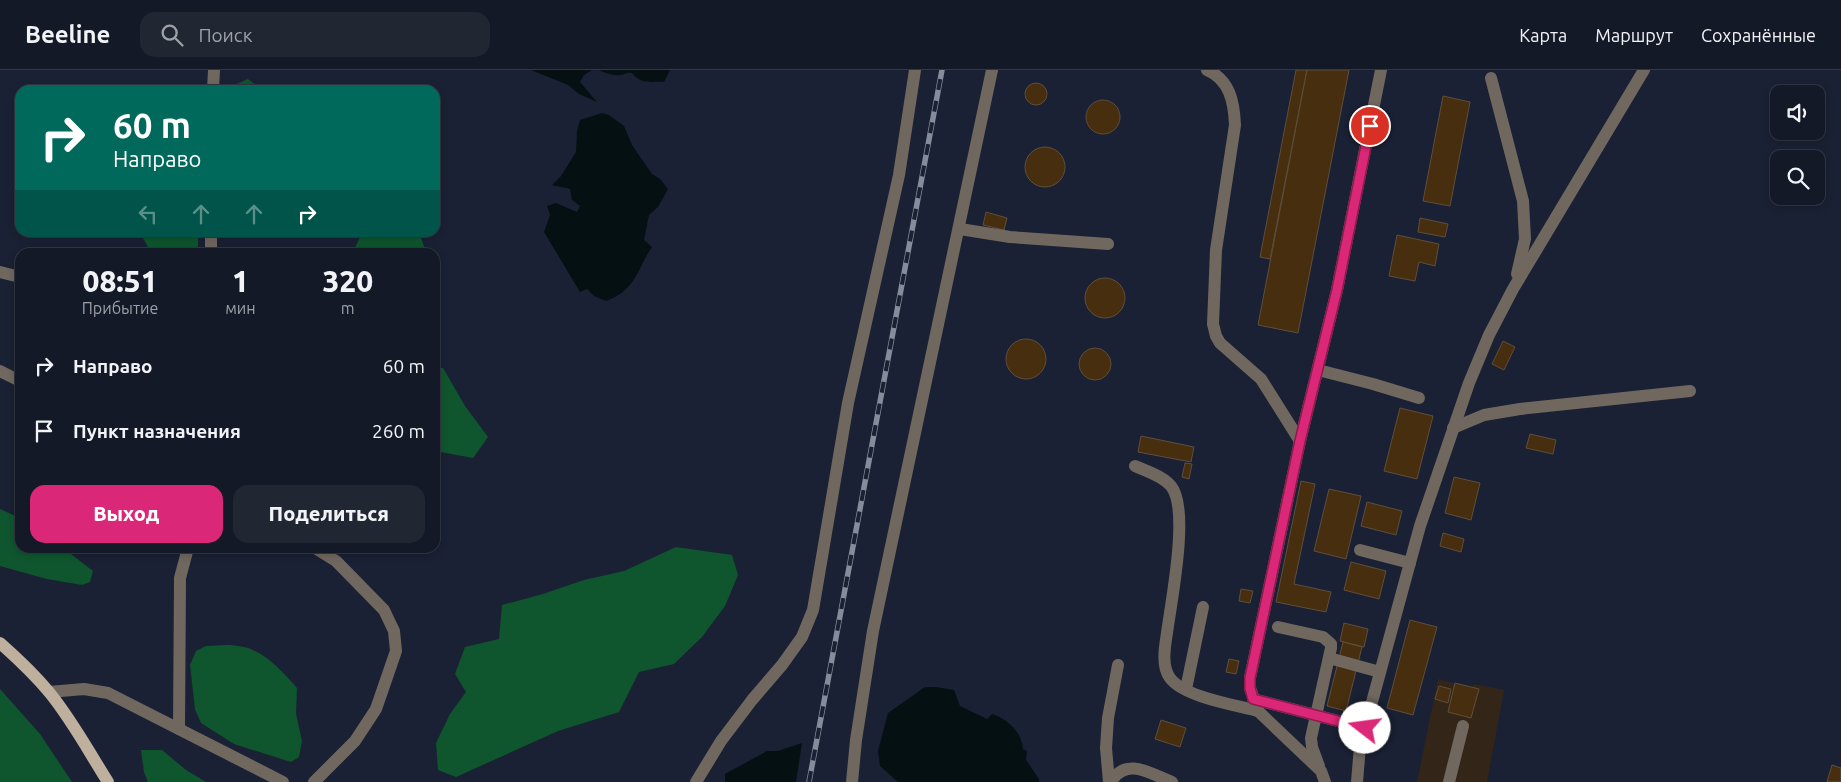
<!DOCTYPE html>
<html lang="ru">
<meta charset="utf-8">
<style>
:root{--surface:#141927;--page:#212633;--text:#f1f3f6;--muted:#9da0a7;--line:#333844;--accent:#db2777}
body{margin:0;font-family:Ubuntu,sans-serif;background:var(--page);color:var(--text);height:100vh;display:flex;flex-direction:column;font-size:19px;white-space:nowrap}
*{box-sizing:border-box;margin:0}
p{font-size:16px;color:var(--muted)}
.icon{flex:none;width:28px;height:28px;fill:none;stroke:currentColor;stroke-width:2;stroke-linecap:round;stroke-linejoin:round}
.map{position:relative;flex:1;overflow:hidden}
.details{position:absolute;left:15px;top:178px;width:425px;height:305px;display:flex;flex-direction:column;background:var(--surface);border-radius:15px;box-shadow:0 2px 8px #0003,0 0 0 1px var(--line)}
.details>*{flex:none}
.top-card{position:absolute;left:15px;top:15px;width:425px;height:152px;border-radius:15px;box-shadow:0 2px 8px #0003,0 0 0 1px var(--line);background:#00695c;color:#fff;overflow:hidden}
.buttons{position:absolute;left:1770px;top:15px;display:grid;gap:10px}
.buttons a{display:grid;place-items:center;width:55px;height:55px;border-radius:10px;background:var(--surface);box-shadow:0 2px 8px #0003,0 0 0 1px var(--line);font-size:25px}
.pin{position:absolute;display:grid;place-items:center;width:42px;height:42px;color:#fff;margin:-21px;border:2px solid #fff;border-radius:50%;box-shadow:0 1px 5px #0007}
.me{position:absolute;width:55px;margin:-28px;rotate:285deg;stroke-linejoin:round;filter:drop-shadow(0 0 4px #0008)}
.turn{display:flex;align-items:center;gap:18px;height:105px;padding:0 15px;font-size:22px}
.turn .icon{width:65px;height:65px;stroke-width:2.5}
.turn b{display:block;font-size:35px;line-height:42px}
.lanes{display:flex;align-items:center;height:48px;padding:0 15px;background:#0003;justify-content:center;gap:25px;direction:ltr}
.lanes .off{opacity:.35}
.eta{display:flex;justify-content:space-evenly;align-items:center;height:85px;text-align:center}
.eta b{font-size:30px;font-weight:800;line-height:35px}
.cta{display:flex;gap:10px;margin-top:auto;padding:10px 15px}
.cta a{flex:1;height:58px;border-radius:15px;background:var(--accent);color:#fff;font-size:20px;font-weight:800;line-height:58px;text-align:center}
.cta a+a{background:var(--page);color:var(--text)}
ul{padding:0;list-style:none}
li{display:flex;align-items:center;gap:15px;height:65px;padding:0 15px}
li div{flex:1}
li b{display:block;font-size:19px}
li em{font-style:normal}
header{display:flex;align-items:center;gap:30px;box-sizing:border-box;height:70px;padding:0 25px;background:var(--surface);border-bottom:1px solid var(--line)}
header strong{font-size:24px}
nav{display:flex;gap:28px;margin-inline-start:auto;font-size:18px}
.search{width:350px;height:45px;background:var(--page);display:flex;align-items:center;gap:12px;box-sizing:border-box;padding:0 18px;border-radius:15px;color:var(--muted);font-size:19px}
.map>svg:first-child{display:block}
.industrial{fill:#332619}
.forest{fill:#0f562e}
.water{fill:#041012}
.building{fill:#462e0f;stroke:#5f4e3b}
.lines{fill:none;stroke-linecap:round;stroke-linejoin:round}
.minor{stroke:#70685f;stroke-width:12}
.major{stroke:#bfaf9d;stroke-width:12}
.rail-casing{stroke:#868c9b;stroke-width:5.5}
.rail{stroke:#1a2134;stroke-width:4;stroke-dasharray:11;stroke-linecap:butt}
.route-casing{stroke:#8e194d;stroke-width:12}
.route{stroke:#db2777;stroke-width:9}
</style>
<header>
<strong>Beeline</strong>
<div class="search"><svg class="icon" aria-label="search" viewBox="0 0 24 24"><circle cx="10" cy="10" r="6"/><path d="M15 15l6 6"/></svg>Поиск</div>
<nav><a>Карта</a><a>Маршрут</a><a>Сохранённые</a></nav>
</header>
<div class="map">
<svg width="1841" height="712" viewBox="0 0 1841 712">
<rect width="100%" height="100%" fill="#1a2134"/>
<path class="industrial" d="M1438,609L1472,618L1474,614L1504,620L1487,712H1417Z"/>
<g class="forest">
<path d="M248,9L262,20H229L230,17Z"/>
<path d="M419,162L426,182H360L355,178L362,163Z"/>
<path d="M140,163H198V182H151Z"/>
<path d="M435,297L443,298L465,336L488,367L473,388L435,381Z"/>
<path d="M0,439L20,448V478H63L93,501L90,512L82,515L47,509L0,496Z"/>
<path d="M676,477L732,485L738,505L725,536L702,567L674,594L639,602L619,642L558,661L456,707L438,700L436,673L450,644L466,622L455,604L465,577L499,569L502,535L543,524L584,510L624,501Z"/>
<path d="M206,576C216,576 227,574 238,576C262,578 282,601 297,618L296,644L302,671L299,687L291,692L234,674L201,653L195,639L190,595L196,581Z"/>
<path d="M0,619L40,664L72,712H0Z"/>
<path d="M141,680H162L186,700L206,712H148L144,702Z"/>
</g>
<g class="water">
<path d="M531,0H592L584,5L580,12L597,32L579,24L568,15Z"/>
<path d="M599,0H670L664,12C651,11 641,15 632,3C626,2 625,5 620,5C613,6 605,3 599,0Z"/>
<path d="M602,43L609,45L624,56L632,75L652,104L660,109L668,119L658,137L649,145L644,170L652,177C636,201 636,220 606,231L594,226L587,219L580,222L544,162L550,145L547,136L556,133L577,142L580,136L572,130L570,119L552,115L561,106L576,82L577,61L580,50Z"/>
<path d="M925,617H936L954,620L960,636L987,649L992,644C1008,649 1022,663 1023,679L1027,681L1026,690L1039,709V712H898L880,696L878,681L888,643Z"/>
<path d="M802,673L796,712H725V704L767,681H778Z"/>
</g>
<g class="building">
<path d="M1296,0H1307L1270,189L1260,187Z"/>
<path d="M1307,0H1349L1298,263L1258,255Z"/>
<circle cx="1036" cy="24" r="11"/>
<path d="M1443,26L1470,32L1450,136L1423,131Z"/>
<circle cx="1103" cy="47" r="17"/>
<circle cx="1045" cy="97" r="20"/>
<path d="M986,142L1007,148L1004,160L983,155Z"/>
<path d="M1420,148L1448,154L1445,167L1418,162Z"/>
<path d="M1397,165L1439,174L1435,196L1419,192L1415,211L1389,206Z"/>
<circle cx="1105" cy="228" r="20"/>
<circle cx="1026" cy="289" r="20"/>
<path d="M1503,271L1515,277L1504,300L1492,294Z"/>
<circle cx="1095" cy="294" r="16"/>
<path d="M1400,338L1433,346L1417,409L1384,401Z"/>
<path d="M1530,364L1556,370L1553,384L1526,378Z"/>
<path d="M1141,366L1194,377L1191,392L1138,382Z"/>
<path d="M1185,393L1192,394L1189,409L1182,407Z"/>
<path d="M1454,407L1480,413L1471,450L1445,443Z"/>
<path d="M1301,411L1315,414L1294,514L1331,522L1326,542L1276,532Z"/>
<path d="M1329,419L1361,426L1346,489L1314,481Z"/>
<path d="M1367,432L1402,441L1396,465L1361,456Z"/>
<path d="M1443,463L1464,469L1461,482L1440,476Z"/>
<path d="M1351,492L1386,501L1379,529L1344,520Z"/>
<path d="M1241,519L1253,521L1250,533L1239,531Z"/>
<path d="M1410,550L1437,557L1413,645L1387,638Z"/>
<path d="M1344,553L1368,559L1364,577L1340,571Z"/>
<path d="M1343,572L1362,577L1346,641L1327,636Z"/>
<path d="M1229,589L1239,591L1236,604L1226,602Z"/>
<path d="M1455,613L1479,619L1471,648L1448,642Z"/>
<path d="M1439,616L1451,619L1448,633L1435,629Z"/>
<path d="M1161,650L1186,658L1180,677L1155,669Z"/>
<path d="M1832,695L1841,698V712H1827Z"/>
</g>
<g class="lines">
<g class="minor">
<path d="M1207,0C1230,10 1234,32 1235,55L1216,180L1213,254L1216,266L1220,273L1261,309L1300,371"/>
<path d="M1491,8L1523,131L1525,169L1517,204"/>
<path d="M213,20L214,0"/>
<path d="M960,159L1010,167L1108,174"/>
<path d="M211,162V182"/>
<path d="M0,202L20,207"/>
<path d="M1318,300L1373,314L1419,328"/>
<path d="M0,301L20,311"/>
<path d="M1453,358L1484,345L1520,339L1690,321"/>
<path d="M1135,396C1146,401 1163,406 1171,416C1190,439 1171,532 1167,563C1165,576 1161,596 1170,608C1184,627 1235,635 1258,641"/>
<path d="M1360,480L1410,493"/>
<path d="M1278,557L1323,567L1331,574V578L1311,668L1312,677L1319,696"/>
<path d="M1329,588L1380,602"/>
<path d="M1186,619L1203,537"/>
<path d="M49,622L84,619L108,623L283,712"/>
<path d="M1253,629L1365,658"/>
<path d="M179,659L180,508L188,478"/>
<path d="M314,712L355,671L376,639L396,581L394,561L384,540L336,491L315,478"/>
<path d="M696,712L721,671L752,630L782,595L802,567L813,540L848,333L899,105L915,0"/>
<path d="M852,712L856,670L873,561L992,0"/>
<path d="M1109,712L1106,678L1108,648L1118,595"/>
<path d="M1111,712C1126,686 1151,704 1172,712"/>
<path d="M1325,712L1321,701L1258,641L1250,618V608L1300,371L1337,220L1381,0"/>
<path d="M1357,712L1360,676L1420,456L1469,313L1489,265L1513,219L1644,0"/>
<path d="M1449,712L1463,656"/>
</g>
<path class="major" d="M0,573C17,588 34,604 49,622C72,650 89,682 108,712"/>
<g class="rail-casing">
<path id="rail" d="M809,712L942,0"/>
</g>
<use href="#rail" class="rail"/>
</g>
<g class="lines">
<g class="route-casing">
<path id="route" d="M1365,658L1253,629L1250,618V608L1300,371L1337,220L1370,56"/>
</g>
<use href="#route" class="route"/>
</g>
</svg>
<div class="buttons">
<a><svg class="icon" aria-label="sound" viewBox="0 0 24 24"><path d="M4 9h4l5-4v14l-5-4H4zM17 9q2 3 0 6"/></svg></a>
<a><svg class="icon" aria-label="search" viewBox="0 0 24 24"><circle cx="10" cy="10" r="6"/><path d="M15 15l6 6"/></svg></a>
</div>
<div class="pin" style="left:1370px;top:56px;background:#d93025"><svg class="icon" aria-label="arrive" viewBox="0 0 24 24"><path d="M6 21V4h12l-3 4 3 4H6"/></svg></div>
<svg class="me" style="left:1365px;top:658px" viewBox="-20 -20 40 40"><circle r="19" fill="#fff"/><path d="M0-13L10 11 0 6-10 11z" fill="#db2777"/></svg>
<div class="top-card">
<div class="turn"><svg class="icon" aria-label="right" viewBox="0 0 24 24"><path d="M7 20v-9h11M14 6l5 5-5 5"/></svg><div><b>60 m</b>Направо</div></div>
<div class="lanes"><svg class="icon off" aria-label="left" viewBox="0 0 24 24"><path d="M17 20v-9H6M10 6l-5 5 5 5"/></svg><svg class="icon off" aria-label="ahead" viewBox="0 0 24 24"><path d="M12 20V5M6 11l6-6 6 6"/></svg><svg class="icon off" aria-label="ahead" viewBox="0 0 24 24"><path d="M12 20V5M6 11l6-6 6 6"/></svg><svg class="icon" aria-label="right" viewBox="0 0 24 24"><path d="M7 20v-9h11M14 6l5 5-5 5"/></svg></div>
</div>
<section class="details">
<div class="eta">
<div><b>08:51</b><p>Прибытие</p></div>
<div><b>1</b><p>мин</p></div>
<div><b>320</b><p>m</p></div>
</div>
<ul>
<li><svg class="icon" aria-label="right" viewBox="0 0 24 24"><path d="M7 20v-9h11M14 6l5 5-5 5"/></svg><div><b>Направо</b></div><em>60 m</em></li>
<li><svg class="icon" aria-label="arrive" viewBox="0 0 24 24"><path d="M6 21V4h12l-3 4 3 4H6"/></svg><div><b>Пункт назначения</b></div><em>260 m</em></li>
</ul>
<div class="cta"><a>Выход</a><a>Поделиться</a></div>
</section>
</div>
